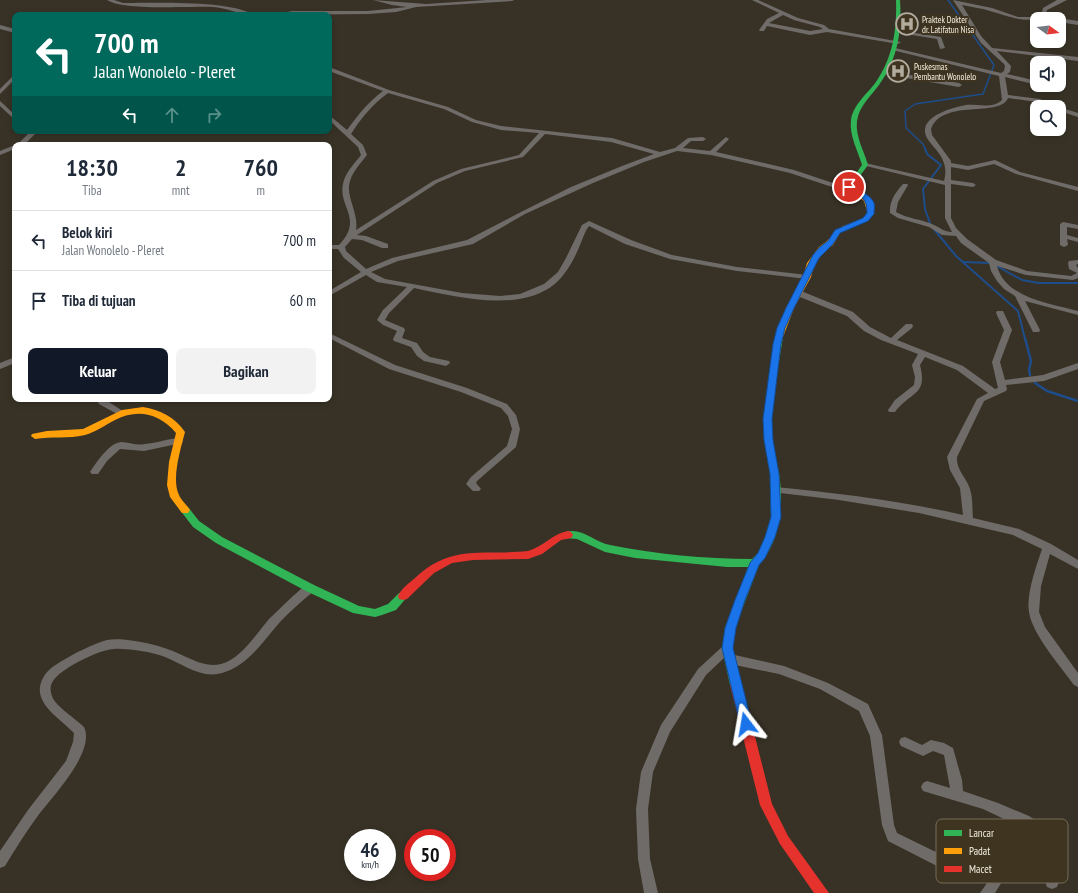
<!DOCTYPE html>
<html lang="id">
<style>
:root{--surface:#fff;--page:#f2f2f3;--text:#1f2937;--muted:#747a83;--line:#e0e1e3;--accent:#111827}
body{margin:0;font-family:"PT Sans Narrow",sans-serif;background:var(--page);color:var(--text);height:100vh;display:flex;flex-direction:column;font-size:15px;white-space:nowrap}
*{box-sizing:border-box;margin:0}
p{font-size:13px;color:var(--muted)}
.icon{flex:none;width:22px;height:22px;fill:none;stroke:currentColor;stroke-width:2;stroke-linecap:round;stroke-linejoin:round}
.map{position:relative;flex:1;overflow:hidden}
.drawer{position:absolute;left:12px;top:142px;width:320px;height:260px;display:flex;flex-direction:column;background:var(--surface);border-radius:8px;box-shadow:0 2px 6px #0003}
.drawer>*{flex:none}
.banner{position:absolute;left:12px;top:12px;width:320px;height:122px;border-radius:8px;box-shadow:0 2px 6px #0003;background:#00695c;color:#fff;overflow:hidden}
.needle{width:26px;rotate:105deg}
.controls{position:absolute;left:1030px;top:12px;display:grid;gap:8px}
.controls a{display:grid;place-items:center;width:36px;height:36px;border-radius:8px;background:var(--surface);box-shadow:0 2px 6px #0003;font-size:20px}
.speed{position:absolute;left:344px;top:829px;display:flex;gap:8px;font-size:20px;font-weight:700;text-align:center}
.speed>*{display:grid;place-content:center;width:52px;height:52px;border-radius:50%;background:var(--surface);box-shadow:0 2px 6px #0003;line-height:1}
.speed small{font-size:10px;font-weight:400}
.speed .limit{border:6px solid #d22;background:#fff;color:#111}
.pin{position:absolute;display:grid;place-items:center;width:34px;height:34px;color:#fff;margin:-17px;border:2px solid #fff;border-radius:50%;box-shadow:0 1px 4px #0007}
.me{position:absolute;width:44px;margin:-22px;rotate:346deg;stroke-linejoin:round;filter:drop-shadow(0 0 3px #0008)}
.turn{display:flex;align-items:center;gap:14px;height:84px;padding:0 16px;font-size:18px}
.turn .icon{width:52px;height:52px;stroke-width:2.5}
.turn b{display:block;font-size:28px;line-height:34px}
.lanes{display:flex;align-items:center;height:38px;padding:0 16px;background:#0003;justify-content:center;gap:20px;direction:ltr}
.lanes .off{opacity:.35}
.eta{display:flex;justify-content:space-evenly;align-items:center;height:68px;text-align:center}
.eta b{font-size:24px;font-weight:800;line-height:28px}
.button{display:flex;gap:8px;margin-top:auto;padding:8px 16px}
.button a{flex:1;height:46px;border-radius:8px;background:var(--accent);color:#fff;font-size:16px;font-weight:800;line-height:46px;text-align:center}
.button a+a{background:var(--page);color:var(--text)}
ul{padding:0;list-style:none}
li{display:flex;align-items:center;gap:12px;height:60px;padding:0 16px;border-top:1px solid var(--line)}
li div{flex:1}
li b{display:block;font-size:15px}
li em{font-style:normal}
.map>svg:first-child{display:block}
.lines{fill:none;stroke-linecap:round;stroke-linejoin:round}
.stream-far2{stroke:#1e4d8c;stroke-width:1.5}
.stream-far1{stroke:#1e4d8c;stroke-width:2}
.stream{stroke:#1e4d8c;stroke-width:2.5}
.street{fill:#6f6b68;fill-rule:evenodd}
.fast{fill:#30b455;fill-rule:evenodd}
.slow{fill:#ff9f0a;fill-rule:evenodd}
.jam{fill:#e5322d;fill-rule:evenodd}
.route{fill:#1a73e8;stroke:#114b97}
.labels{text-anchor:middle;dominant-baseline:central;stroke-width:4;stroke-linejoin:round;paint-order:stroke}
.far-poi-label{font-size:9px;fill:#f4ede0;stroke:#3f341f;text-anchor:start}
.key{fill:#3f341f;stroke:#756c59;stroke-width:1}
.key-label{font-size:11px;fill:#f4ede0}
</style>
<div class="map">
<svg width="1078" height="893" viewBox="0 0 1078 893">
<rect width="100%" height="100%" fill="#383226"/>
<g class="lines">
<path class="stream-far2" d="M925,149L923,144L906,128L905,111L915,104L983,94L994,65L948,0"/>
<g class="stream-far1">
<path d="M925,148L927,154L941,165L923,189L925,209L930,223"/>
<path d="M933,228L956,256L1018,311L1025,339"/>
<path d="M963,262L989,263"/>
<path d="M995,265L1022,280L1039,283H1078"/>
</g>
<g class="stream">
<path d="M1025,338L1031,361L1029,370L1030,375"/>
<path d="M1035,383L1047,391L1078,401"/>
</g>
<g class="street">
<path d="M107,0H114L123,3C153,3 231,0 254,15C240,15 228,8 214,7C190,6 124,11 107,0Z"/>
<path d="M373,0L426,4L487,0H514L512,1L416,7L396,12L368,14L273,15L292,11H368L407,7L392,5Z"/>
<path d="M752,0H758L798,18L824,25L829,29L901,42L898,44L827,32L810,35L767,26L764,31H760L759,30L767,19L779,13ZM783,15L794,20L820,27L823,29L810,31L769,23Z"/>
<path d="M953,0L992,8L1018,17H1032L1041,16L1043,8L1057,0H1067L1047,10L1045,18C1022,23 1012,17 990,11C981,8 971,7 962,5L981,36L992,48L1078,57V61L997,51L1011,66L1010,72L1007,74L1037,81V85L1005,77L1008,95L1040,99L1057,107H1049L1037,102L1008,98C1000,118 943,98 931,129L932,135L951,161V163L968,166L995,160L1020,172L1078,187V191L1016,174L994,164L968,170L951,167V180L973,183L976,185L973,187L951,184V218L956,228L967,239L996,260L1027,271L1071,276L1077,273L1069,269L1068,263L1069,261L1078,260V264L1076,265L1078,268V278L1073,280L1026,275L997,266C1005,298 1051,304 1078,311V315L1025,301L1040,330L1039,332H1033L1015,296L1004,289L997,281L991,271L989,263L961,243L956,236L942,235L929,227L898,218L890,213C889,201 896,192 903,184H907L908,185L898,202L896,212C908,219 922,219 934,225C941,228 944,232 952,232L945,218V185L862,165L865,163L944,181C952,153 923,145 925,129C927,114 955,107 966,105C977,104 993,109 1002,100L999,76L892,50L895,48L1001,73L1004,71L1005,66L1004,64L981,43Z"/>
<path d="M1059,18L1078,21V25L1059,22V19H1057Z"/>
<path d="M0,25L15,29V33L0,29Z"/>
<path d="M899,26L915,33L941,37L945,48L940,49L937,39L912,35L897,29L896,28Z"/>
<path d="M329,67L389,90L448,107L476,120L501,126L612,138L660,152L675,148L688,138L703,137L706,139L703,141H691L683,148L710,151L726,137L729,139L716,152L794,170L839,185H849L852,187L849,189H838L790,173L711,155L677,151L644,162L593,183L525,214L473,244L398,261L371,272L385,279L462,293L500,296L520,294L544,284L558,272L566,258L582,225L589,221L631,240L672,255L737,267L807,275L811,277L807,279L737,271L670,259L625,244L589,226C585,231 583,238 580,245C576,255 571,265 564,274C532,317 458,297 414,288L389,313L385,320L404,328L405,330L402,338L417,343L423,352L430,357L449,361L450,363L446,366L424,361L417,356L411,347L394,341L393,339L397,331L383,325L377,320L383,310L407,287L377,282L366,275L329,296V291L361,272L344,258L338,249H329V245H339C364,219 338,207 343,184C345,173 354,164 361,155L358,147L329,120V115L347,130C358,115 368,102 383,91L329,71ZM388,93L444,109L472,122L501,130L539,133L519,155L461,169L433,181L356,230C359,213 345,196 350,181C353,171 361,163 367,155L363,145L351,134C362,117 372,105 388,93ZM545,134L611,142L654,154L622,166L571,187L521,212L467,240L392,258L366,269L346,251L345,247L352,239L362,240L382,248H388V244L366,236L357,235L437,183L465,171L523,157Z"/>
<path d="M885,71L959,83L962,85L959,87L883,74L882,73Z"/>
<path d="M15,74V79L0,94V89Z"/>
<path d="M1046,85H1058L1062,87L1059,89Z"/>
<path d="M0,101L15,115V120L0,106Z"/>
<path d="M1059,107L1078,113V117L1059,111Z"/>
<path d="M31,131H38L24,145H17Z"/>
<path d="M15,145V149L0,155V151Z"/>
<path d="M1063,222L1078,225V229L1067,227V235L1078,238V242L1067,239L1068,245L1064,247L1060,245V224Z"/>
<path d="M795,291H801L853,312L870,327L891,338L906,324H912L913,326L912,328L897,340L963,366L995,389L998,388L992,362L1004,330L996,313L997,311H1003L1012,330L1000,362L1005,380L1043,375L1078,363V369L1044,381L1006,385L1007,389L1006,391L984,401L957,457C956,470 966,477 970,489C973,498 972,508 973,518L1019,529L1051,544L1078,560V569L1050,554L1041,586L1039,612L1045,627L1078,673V687L1074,685C1061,667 1032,634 1029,612C1026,594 1036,567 1042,549L1013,535L919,513L839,500L772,492L770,490L772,488L775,487C838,493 901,501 963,515L960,488L950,470L947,457L977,399L988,393L957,370L925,357L920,365C928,396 911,391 895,412H889L888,410L895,400L914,385L915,377L912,365L918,354L881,340L864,331L847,316L795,295Z"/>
<path d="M329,333L395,365L467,388L507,404L516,415L520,429L516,447L477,481L476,483L481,489L479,491H473L466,484L471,477L507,446L512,429L508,416L501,408L461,392L389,369L329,338Z"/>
<path d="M15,357V363L0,369V363Z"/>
<path d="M96,399H104L126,413L122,416L119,415L99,404Z"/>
<path d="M179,438L183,441L182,443L144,451L120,449L107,461L98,474H92L90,472C96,463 109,443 121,442C129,442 136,446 145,444C157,443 167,439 179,438Z"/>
<path d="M310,584L314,585L315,588L314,591C302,601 290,611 280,622C263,641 248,666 222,673C201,679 183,664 165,657C152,652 127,648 114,649C100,649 60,669 53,681C50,685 50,691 52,696C55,706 76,719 84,727C96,752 51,798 37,817C25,833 15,850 5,866L0,868V851L28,810L66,761L73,742L74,733C60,718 30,702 43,678C49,666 63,661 74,654C84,649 96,643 107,640C125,637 159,645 175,652C190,658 204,668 221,664C240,660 257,633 269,619C277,611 285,604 293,596C298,592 303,586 310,584Z"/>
<path d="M727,644L731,646L732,649L728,655L730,654L784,666L828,683L868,704L882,735L894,825L897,833L942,855L993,872L1006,826L1004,819L983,809L923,791L921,787L923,783L927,781L950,788L944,755L933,751L923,756L901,746L899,742L901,738L905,737L922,745L931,740L944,743L953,748L962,780L963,791L998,803L1029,816L1037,821L1047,834L1052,847L1059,882L1057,887L1052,889L1047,887C1038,865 1046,833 1018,823V826L1003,880L995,893H980L987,883L935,865L888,841L882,825L870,736L859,711L820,689L779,674L730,664L726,662L725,657L706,675L670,732L653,772L648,809L650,859L658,893H644L638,859L636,809L641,772L661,725L698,669L723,646Z"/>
</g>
<g class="fast">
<path d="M896,0H900C902,31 898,59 879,85C871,96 859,106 857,121C855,136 864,151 868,165L857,180L855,181L852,179L862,165C858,151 849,136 851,120C853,105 867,94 876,82C893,57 897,30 896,0Z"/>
<path d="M776,335H779L783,337C779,364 773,391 771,418C770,437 776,455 779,473C784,504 781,540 759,565L735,628L732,649L742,685L740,688L736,690L732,688L730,685L722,649L725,628L748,567H727L635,558L605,552L577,539L565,538L563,535L565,532C582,527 594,542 610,545C656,554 705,559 752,559L758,553L765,537L771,517L770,474L764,440L763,419Z"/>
<path d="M185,506L188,507L199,521L222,537L314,585L359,606L375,609L388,604L399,593L403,592L407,593L408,596L396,610L382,615L375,617L353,613L306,591L216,543L193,527L180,510L182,507Z"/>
</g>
<g class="slow">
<path d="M855,177L858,179L853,187C865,195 873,198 874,214L867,221L847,228L840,233L833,245L825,251L814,265L811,277L794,308L783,337L779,339H776L775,337L786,308L803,277L807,263L819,247L827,241L836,231L843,226L863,219L868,214L864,201L846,187L853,178Z"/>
<path d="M143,407C160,410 175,417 185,432C181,448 171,479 179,495C181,500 187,505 190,510L188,513H182L170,497L167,485L169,462L176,433C160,414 138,408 115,420C105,425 96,432 85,435C68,439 51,436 35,439L31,436L32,434L47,431L83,429L122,410Z"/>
</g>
<g class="jam">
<path d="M568,531L571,532L573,535L571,538L561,540L542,554L528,559L473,560L452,563L434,573L407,599L403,600L399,599L398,596C401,589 409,583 415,578C452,543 483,556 528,551C543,547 552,534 568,531Z"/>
<path d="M736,680L740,682L742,685L772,804L788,836L829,893H814L780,844L760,805L730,685L732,682Z"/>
</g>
</g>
<path class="route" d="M846,186C854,185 872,196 874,203C875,206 874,211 874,214L868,221L840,233L833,244L819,258L794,308L785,328L781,344L772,419L773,440L779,474L781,517L775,537L765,558L759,565L745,600L736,628L733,648L752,724L750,727L746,729L742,727L740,724L722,648L725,628L735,600L750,563L758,553L765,537L771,517L770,474L764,440L763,419L773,344L777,328L786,308L813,255L820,247L828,241L835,230L863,218L867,213C867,196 860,197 846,188Z"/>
<defs>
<g id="hospital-ring" transform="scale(1.15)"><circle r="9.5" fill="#3f341f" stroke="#b2ac9f" stroke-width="1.5"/><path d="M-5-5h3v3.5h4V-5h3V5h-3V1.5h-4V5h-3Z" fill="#b2ac9f"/></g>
</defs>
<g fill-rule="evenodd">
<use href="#hospital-ring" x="907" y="24"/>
<use href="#hospital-ring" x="898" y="71"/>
</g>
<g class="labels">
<g class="far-poi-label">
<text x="922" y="19">Praktek Dokter<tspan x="922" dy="10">dr. Latifatun Nisa</tspan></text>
<text x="914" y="66">Puskesmas<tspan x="914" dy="10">Pembantu Wonolelo</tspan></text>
</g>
</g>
<rect x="936" y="819" width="132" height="64" rx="6" class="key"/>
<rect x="944" y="830" width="18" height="6" fill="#30b455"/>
<rect x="944" y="848" width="18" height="6" fill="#ff9f0a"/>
<rect x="944" y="866" width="18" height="6" fill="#e5322d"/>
<g class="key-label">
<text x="969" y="837">Lancar</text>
<text x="969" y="855">Padat</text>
<text x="969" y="873">Macet</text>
</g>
</svg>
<div class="controls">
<a><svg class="needle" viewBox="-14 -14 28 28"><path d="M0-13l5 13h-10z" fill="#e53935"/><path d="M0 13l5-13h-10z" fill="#747a83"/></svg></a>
<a><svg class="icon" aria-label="sound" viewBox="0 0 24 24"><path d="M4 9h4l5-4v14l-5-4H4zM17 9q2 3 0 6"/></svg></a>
<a><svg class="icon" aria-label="search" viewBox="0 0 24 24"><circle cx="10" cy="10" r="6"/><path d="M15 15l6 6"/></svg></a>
</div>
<div class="speed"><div>46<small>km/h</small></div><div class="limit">50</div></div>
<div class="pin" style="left:849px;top:187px;background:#d93025"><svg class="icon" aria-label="arrive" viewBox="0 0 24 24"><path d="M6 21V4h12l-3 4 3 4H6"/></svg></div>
<svg class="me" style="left:746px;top:724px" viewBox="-20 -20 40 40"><path d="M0-17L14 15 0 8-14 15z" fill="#1a73e8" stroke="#fff" stroke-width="4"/></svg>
<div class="banner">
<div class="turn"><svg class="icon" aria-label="left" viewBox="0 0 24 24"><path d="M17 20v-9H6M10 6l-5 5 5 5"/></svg><div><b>700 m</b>Jalan Wonolelo - Pleret</div></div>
<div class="lanes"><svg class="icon" aria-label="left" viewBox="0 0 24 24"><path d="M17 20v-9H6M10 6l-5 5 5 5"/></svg><svg class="icon off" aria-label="ahead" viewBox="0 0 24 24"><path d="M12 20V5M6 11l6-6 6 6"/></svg><svg class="icon off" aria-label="right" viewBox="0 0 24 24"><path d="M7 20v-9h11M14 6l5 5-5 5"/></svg></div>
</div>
<section class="drawer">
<div class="eta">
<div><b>18:30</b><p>Tiba</p></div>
<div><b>2</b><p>mnt</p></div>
<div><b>760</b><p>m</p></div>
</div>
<ul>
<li><svg class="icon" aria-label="left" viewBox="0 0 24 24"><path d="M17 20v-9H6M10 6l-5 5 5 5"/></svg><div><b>Belok kiri</b><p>Jalan Wonolelo - Pleret</p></div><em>700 m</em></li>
<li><svg class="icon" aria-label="arrive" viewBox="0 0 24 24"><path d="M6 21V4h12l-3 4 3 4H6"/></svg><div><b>Tiba di tujuan</b></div><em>60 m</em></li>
</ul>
<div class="button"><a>Keluar</a><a>Bagikan</a></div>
</section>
</div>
